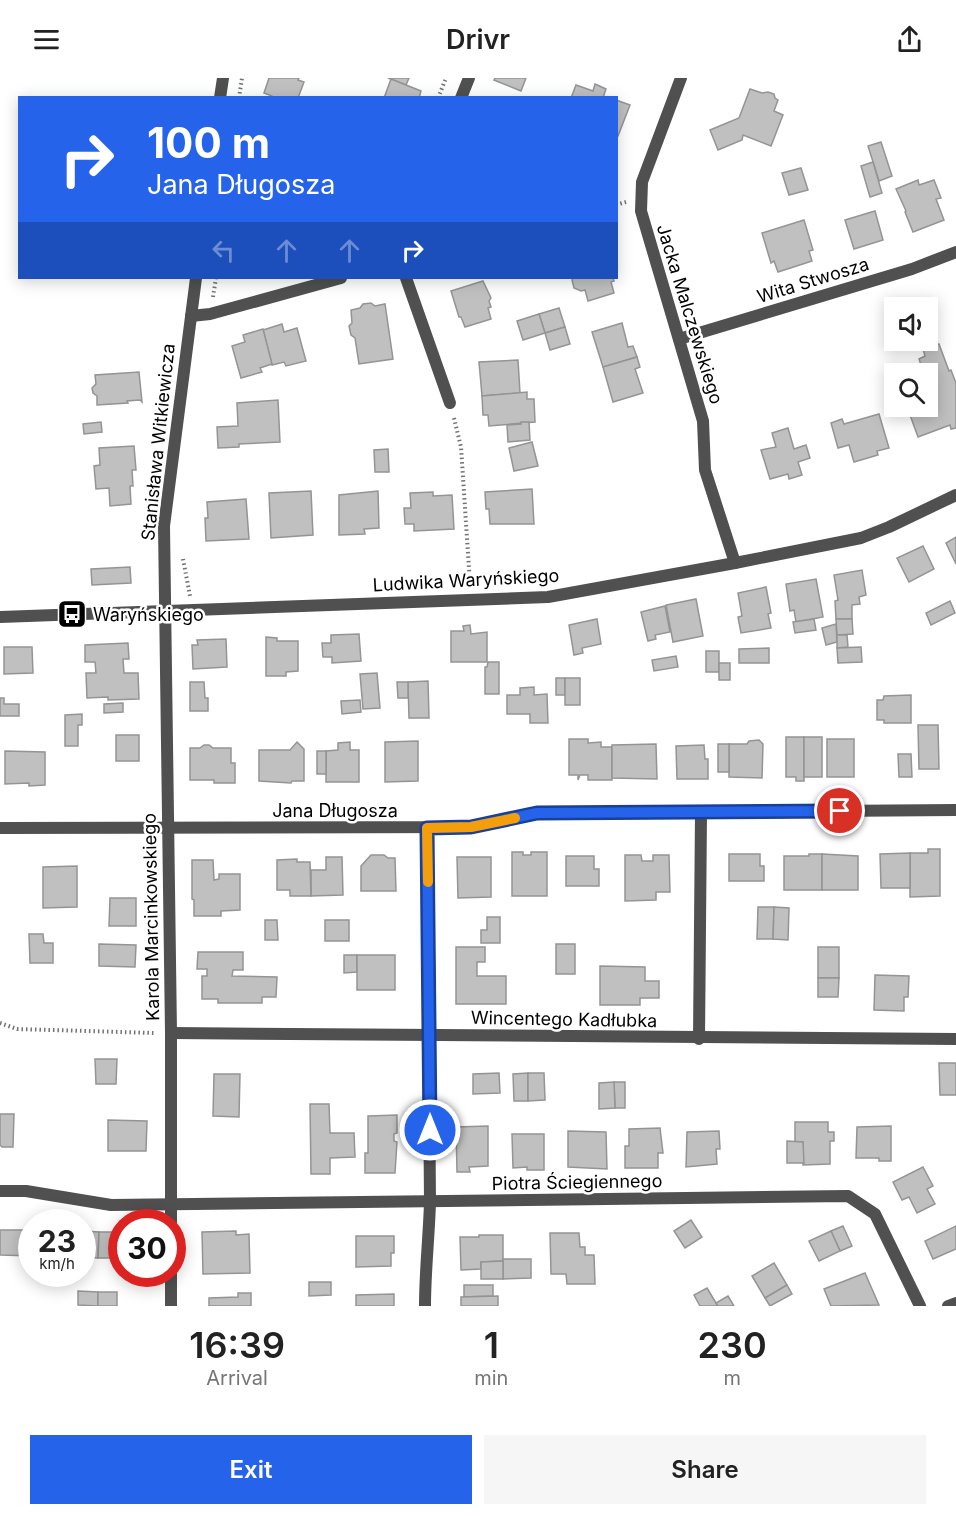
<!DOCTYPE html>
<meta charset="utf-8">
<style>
:root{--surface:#fff;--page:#f6f6f6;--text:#222;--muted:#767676;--accent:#2563eb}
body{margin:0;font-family:Inter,sans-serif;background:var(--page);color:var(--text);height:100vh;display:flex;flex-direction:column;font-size:22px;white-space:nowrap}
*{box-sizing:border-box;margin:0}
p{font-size:20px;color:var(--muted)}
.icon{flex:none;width:33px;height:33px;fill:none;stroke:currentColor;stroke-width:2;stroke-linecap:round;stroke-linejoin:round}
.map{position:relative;height:1228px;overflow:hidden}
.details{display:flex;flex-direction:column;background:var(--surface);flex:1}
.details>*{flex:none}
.hud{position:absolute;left:18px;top:18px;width:600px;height:183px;border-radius:0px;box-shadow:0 3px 15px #0003;background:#2563eb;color:#fff;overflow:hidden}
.tools{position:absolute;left:884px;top:219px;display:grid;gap:12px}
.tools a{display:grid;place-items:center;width:54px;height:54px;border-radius:0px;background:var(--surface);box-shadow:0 3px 15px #0003;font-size:30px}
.speed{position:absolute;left:18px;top:1131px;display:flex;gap:12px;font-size:30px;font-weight:700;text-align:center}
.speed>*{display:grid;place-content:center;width:78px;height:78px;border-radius:50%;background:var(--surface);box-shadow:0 3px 15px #0003;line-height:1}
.speed small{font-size:15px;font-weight:400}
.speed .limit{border:9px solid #d22;background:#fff;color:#111}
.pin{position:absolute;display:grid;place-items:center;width:51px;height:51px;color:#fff;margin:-26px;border:3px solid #fff;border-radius:50%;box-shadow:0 2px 6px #0007}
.me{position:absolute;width:66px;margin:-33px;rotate:0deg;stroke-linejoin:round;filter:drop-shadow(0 0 4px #0008)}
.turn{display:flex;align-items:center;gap:21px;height:126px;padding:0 30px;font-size:27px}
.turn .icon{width:78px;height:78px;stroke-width:2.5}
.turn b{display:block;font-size:42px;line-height:51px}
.lanes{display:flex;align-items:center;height:57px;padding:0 30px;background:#0003;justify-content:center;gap:30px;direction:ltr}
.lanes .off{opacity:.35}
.eta{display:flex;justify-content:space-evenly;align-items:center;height:102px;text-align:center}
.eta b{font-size:36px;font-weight:600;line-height:42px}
.cta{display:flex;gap:12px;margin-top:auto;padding:12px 30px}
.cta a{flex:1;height:69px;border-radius:0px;background:var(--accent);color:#fff;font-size:24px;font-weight:600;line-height:69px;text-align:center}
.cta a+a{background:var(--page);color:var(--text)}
header{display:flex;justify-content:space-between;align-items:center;height:78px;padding:0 30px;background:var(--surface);font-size:27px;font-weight:600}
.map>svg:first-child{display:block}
.building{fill:#c0c0c0;stroke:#949494;stroke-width:1.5}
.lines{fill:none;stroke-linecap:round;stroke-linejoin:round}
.path{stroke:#727272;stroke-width:4;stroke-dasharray:1.5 3;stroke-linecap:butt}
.street{stroke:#505050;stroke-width:12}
.route-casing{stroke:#184099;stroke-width:15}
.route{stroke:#2563eb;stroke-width:10}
.slow{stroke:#f59e0b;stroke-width:10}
.labels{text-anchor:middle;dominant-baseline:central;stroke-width:5;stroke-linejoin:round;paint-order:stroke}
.street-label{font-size:18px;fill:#000;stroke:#fff}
.poi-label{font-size:18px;fill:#000;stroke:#fff;text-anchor:start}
</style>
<header><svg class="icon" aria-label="menu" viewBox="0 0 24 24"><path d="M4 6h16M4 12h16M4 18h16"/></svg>Drivr<svg class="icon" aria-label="share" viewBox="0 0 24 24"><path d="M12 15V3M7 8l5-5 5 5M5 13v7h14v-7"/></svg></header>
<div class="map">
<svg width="956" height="1228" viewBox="0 0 956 1228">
<rect width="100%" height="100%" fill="#fff"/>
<g class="building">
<path d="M269,0H299L298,2L304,4L298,20H272V18L264,15Z"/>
<path d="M388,0H409L406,7Z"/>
<path d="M495,0H526L521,13L494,2Z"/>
<path d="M391,1L421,13L419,20H384Z"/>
<path d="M595,6L606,11L603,20H571L576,7L593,13Z"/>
<path d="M750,11L762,15L768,14L774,16L775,20L778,22L774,33L783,37L771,68L743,57L742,62L718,72L710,52L739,40Z"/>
<path d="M616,22L630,27L618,58H616Z"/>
<path d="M881,64L892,98L879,103L868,68Z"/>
<path d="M873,84L882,115L870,119L861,88Z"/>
<path d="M801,90L808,112L789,117L782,95Z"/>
<path d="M918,102L919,107L934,102L941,120L936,121L944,142L913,154L905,134L906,133L896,111Z"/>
<path d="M875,133L883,162L854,171L845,142Z"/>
<path d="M804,142L813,172L809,173L812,183L778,194L774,183L771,185L762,155Z"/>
<path d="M573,200H613L614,203L611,204L614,215L588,223L585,212L581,213L574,210L572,202Z"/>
<path d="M483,203L491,220L489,223L491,229L488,230L491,241L465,249L461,239H459L451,213Z"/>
<path d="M371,225L375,228L385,226L393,281L359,286L355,260L351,257L349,248L352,245L351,232L360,230L363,226Z"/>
<path d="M559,230L565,249L545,255L539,236Z"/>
<path d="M539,236L545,255L523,262L517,243Z"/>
<path d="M622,245L628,269L633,268L637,279L603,289L592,254Z"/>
<path d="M282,246L284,254L297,250L306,283L286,288L284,284L272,287L263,252Z"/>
<path d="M565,249L570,266L550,272L545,255Z"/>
<path d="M263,251L272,286L260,290L262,294L241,300L232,268L245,264L243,257Z"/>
<path d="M939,266L949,293L951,292L956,305V350L951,351L950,347L918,359L910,337L914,336L912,328H927V318L932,316L927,303V296H924L919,281L925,278L923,271Z"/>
<path d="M637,279L640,289L635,291L643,315L613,324L603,289Z"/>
<path d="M518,282L520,315L482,318L479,284Z"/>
<path d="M139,294L142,324L140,322L127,323L128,325L97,327V318L93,315L92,310L96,306L95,297Z"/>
<path d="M527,314V321H534L535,344L489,348L488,337H483L482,318Z"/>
<path d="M278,322L280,364L239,366V369L218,370L217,349L238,348L237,325Z"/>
<path d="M879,336L889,370L877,373L878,377L854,384L849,367L838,370L831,345L842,341L844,346Z"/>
<path d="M101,344L102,354L84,356L83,346Z"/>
<path d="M521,344H529L530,362L508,364L507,347L521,346Z"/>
<path d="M788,350L794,371L806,367L810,380L798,384L802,397L789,401L788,396L770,401L761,372L776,369L772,355Z"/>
<path d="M532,364L538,388L514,393L509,370Z"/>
<path d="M134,368L136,392H132L133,408H130L131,426L110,428L109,410L96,411L94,388L100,387L99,370Z"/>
<path d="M388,371L389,394H375L374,372Z"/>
<path d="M532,411L534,446H490L489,431H486L485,414Z"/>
<path d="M311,413L313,457L271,460L269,415Z"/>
<path d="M378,413L379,450L364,451L365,456L339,457V417Z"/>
<path d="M433,414V418L452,417L454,451L414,453V446H405L404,430H411L410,415Z"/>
<path d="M246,421L249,461L206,463L205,440H208L207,424Z"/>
<path d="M956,459V486L946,465Z"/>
<path d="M923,468L934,491L909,504L897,480Z"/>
<path d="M130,489L131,505L92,507L91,491Z"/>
<path d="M862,492L866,517L859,519L860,526L852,527V541H836L835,523L838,522L834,497Z"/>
<path d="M816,501L823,539L796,544L794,532L790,533L786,506Z"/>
<path d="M766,509L771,535L768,536L771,550L741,555L738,539L742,538L738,515Z"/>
<path d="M696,521L703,558L673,564L666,527Z"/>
<path d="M950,523L955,535L931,547L926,535Z"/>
<path d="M665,528L670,554L655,557L656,561L648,563L641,534Z"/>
<path d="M597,541L601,566L582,570L583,575L574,577L569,547Z"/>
<path d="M814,541L816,552L795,555L793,544Z"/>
<path d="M836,541H852L853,556L837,557Z"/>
<path d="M836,546L837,564L826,567L822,550Z"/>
<path d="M470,547L471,556L487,554V584H451V553H464L463,548Z"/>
<path d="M359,556L361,583L332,585V579H323L322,565H331V557Z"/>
<path d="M837,557H847L848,569L837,570Z"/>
<path d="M266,559L277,560V563H298V593L286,594V598H266Z"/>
<path d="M226,561L227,589L193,591L192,567H198L197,562Z"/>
<path d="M128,565L129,581H123L124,595H138L139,621L108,622V619L87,620L86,595H96L95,584H85V567Z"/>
<path d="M4,569H32L33,595L4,596Z"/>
<path d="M861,569L862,584L838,585L837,570Z"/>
<path d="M769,570V585H739V571Z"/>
<rect x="706" y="573" width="13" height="21"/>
<path d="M676,578L678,589L654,593L652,582Z"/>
<path d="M488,584H499V616H485V589H487Z"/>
<rect x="719" y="585" width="11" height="17"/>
<path d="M377,595L380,630L363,631L360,596Z"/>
<rect x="556" y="600" width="9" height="17"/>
<rect x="565" y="600" width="15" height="27"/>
<path d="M428,603L429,640H409L408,604Z"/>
<path d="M190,604H204L205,620H208V633H190Z"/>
<path d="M397,604H408V620H398Z"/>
<path d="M534,609V617L547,616L548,645H530V636H507V617H520V610Z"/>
<path d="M911,617V645H884V642H877V622H883L884,618Z"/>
<path d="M0,620H4V626H19V638H0Z"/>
<path d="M360,622L361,634L342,636L341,623Z"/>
<path d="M123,625V634L104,635V626Z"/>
<path d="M82,636V647H78V668H65V637Z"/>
<path d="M918,647H938L939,691H919Z"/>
<rect x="116" y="657" width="23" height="26"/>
<path d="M786,659H804V703H796V699H786Z"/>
<rect x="804" y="659" width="18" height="40"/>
<path d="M569,661H588V665L601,664V669H612V702H588V697H580L578,702V697H569Z"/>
<rect x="827" y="661" width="27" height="38"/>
<path d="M759,662L763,666L762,700L729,699V666H747L749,663Z"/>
<path d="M418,663V703L385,704V664Z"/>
<path d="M297,664L304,671V703H292L291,705L259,703V672H290Z"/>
<path d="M350,664V672H359V704H326V673L338,672V665Z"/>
<path d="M656,666L657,701L612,700V667Z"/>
<rect x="718" y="666" width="11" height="28"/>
<path d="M204,667H209L213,670H231V685H235V705H214V702H190V670H200Z"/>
<path d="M704,667L705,681H708V701H677L676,668Z"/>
<path d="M5,673L45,674V707L29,708V705L5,706Z"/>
<rect x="317" y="673" width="9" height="23"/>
<path d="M898,676H911L912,699H899Z"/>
<path d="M928,771H940V818L910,819V775H928Z"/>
<path d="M512,774H523V777H531V774H547V818H512Z"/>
<path d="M910,775V810H881L880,776Z"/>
<path d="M729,776H760V788H764V803H729Z"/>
<path d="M809,776H822V812H784V778H809Z"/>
<path d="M822,776L858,778V812H822Z"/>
<path d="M371,777H384L388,780H395L396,813H361V788Z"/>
<path d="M625,777H641L642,783H653V777H669L670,814H656V822L625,823Z"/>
<path d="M566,778H594V791H599V808H566Z"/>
<path d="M326,779H342L343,817L311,818V792H326Z"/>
<path d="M457,779H491V819L458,820Z"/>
<path d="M297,781V784H310L311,818H290V812H277V782Z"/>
<path d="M192,782H213L214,802L219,801V796H240V832L221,833V838H194V822L192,821Z"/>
<path d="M77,788V829L43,830V789Z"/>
<path d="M110,820H136V848H109Z"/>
<path d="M758,829H774L773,861H757Z"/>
<path d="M774,829L789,830L788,862L773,861Z"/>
<path d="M487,839H500V865H481V852H487Z"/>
<path d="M265,842H277L278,862H265Z"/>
<rect x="325" y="842" width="24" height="21"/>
<path d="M29,856H43L44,865H53V885H30Z"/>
<path d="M99,866L136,867L135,889L99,888Z"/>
<rect x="556" y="866" width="19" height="30"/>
<path d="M456,869H485V884H477V898H506V926H456Z"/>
<rect x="818" y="869" width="21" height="31"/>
<path d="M198,874H243V892H233L232,898L277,899L276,919H262V925H218V921H202V898H207V891H197Z"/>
<path d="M344,877H357V894L344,895Z"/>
<rect x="357" y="877" width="38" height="35"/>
<path d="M600,888L645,889V903H659V920H640V927H600Z"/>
<path d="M875,897L909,898L908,919H904V933L874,932Z"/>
<path d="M818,900H839L838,919H818Z"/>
<path d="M95,981H117L116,1006H96Z"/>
<path d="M939,985H956V1017H940Z"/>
<path d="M499,995L500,1015L473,1016V996Z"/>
<path d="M528,995V1023H514L513,996Z"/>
<path d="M528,995H544L545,1022L528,1023Z"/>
<path d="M214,996H240L239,1039L213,1038Z"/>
<path d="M614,1004H625V1030H615Z"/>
<path d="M614,1004L615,1030L599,1031V1005Z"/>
<path d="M310,1026H329L330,1055H354L355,1079L330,1080V1096H311Z"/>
<path d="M0,1036H14L13,1069H2L0,1067Z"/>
<path d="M397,1037V1055L394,1056V1063L397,1064L395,1095H365V1075H368V1038Z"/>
<path d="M108,1042L147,1043L146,1073H108Z"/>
<path d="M795,1044H828V1054H834V1063H830V1086L803,1087V1064H795Z"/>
<path d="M488,1048V1088L469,1089L470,1094H457L456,1049Z"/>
<path d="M891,1048V1083H879V1080H856L857,1049Z"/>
<path d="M660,1050L663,1075H658V1090H625V1068H629V1051Z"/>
<path d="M568,1053L606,1054L607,1091L568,1089Z"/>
<path d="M719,1053L720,1071H716L717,1086L686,1089L687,1054Z"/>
<path d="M512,1056H544V1092H527V1089L513,1090Z"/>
<path d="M787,1063L803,1064L804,1085H787Z"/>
<path d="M923,1089L933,1108L927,1111L935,1126L917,1135L909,1119L902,1122L893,1104Z"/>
<path d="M691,1142L702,1159L685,1170L674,1153Z"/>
<path d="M843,1148L852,1168L840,1173L831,1153Z"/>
<path d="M956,1148V1171L933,1181L925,1163Z"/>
<path d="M0,1152H32V1178L0,1177Z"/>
<path d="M82,1153L99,1154L98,1180L82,1179Z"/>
<path d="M236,1153V1157L249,1156L250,1195L203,1196L202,1154Z"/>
<path d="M831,1153L840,1173L819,1183L809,1163Z"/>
<path d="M99,1154H122V1180H98Z"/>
<path d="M550,1155H579L580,1169H585V1177H594L595,1206H567L566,1196H551Z"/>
<path d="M479,1157H503V1183L481,1184V1191L461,1192L460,1159H479Z"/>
<path d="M356,1158H394V1175H391V1188L356,1189Z"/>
<path d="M503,1181H531V1200L503,1201Z"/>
<path d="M503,1183V1201H481V1184Z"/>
<path d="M774,1185L787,1207L765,1220L752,1198Z"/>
<path d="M865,1195L879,1227L831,1228L824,1211Z"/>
<path d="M309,1204H331V1217L309,1218Z"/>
<path d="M464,1207H493V1218L464,1219Z"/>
<path d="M787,1207L792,1216L770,1228L765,1220Z"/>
<path d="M707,1210L716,1225L718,1228H700L694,1217Z"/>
<path d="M78,1213L98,1214V1228L78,1227Z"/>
<rect x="98" y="1214" width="19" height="14"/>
<path d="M238,1215H251V1228H209V1220L238,1219Z"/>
<path d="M394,1216V1228H356V1217Z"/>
<path d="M498,1218V1228H461V1219Z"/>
<path d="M728,1218L734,1228H718L716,1225Z"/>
</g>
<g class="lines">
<g class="path">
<path d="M239,20L242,0"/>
<path d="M438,20L446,0"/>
<path d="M616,127L626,124"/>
<path d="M213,219L216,200"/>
<path d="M454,340L461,369L470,506"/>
<path d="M183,481L190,518"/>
<path d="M0,945L17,951L155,955"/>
</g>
<g class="street">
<path d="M681,0L642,104L641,133L703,343L705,392L735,485"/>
<path d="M220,20L223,0"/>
<path d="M461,20L469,0"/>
<path d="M406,200L450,325"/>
<path d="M191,238L210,236L341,200"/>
<path d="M679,261L912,191L956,174"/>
<path d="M0,539L548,519L735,485L861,460L889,449L956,417"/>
<path d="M0,750L471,749L537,735L956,732"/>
<path d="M171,955L956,961"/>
<path d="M699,961L701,735"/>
<path d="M0,1113H26L111,1127L848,1118L875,1136L920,1228"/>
<path d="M171,1144V955L164,448L196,200"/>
<path d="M171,1196V1228"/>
<path d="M425,1228C425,1193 429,1159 430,1124L427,750"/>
<path d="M948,1228L956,1225"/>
</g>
</g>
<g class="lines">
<g class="route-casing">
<path id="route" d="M430,1052L427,750L471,749L537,735L840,733"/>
</g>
<use href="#route" class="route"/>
<path class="slow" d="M428,804L427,750L471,749L515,740"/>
</g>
<defs>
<g id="bus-square" transform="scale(1.5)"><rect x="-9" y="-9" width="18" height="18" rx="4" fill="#000" stroke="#fff"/><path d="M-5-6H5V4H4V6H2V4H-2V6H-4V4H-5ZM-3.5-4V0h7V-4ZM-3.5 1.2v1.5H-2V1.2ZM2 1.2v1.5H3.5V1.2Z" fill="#fff"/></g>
</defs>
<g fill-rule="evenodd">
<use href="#bus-square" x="72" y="536"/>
</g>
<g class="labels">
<g class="street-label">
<text transform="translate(813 202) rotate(-17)">Wita Stwosza</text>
<text transform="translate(690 236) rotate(73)">Jacka Malczewskiego</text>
<text transform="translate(158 364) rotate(-84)">Stanisława Witkiewicza</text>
<text transform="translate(466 502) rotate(-3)">Ludwika Waryńskiego</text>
<text x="335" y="732">Jana Długosza</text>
<text transform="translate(151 839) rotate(-91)">Karola Marcinkowskiego</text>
<text transform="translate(564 941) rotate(1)">Wincentego Kadłubka</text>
<text transform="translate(577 1104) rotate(-1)">Piotra Ściegiennego</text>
</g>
<g class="poi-label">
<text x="93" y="536">Waryńskiego</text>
</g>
</g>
</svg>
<div class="tools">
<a><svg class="icon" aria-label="sound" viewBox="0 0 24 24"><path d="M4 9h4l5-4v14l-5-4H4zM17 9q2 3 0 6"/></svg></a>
<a><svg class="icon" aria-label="search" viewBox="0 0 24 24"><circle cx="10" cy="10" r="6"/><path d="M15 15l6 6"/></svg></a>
</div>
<div class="speed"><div>23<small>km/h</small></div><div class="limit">30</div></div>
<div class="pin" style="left:840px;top:733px;background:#d93025"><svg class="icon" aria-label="arrive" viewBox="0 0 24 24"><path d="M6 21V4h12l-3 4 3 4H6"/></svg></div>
<svg class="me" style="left:430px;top:1052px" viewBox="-20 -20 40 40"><circle r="17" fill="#2563eb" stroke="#fff" stroke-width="3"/><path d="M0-11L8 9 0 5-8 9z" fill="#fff"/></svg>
<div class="hud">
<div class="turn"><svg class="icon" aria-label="right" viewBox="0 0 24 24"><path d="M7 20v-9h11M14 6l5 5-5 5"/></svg><div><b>100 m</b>Jana Długosza</div></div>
<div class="lanes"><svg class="icon off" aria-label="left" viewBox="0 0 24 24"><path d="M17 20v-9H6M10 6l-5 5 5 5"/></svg><svg class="icon off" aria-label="ahead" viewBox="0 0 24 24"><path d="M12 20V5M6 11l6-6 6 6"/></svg><svg class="icon off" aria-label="ahead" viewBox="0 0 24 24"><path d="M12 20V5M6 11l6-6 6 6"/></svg><svg class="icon" aria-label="right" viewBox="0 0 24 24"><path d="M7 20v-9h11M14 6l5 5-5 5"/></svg></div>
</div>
</div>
<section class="details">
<div class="eta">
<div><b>16:39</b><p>Arrival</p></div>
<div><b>1</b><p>min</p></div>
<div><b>230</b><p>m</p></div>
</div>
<div class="cta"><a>Exit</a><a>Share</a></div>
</section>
